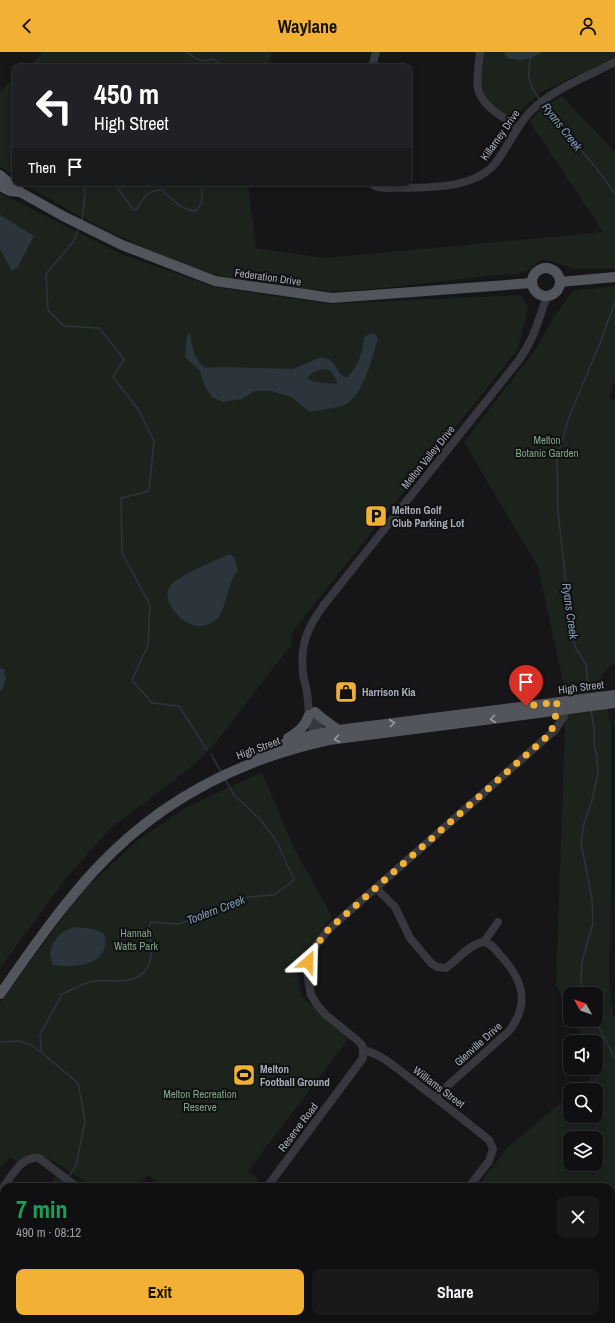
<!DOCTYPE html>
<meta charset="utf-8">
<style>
:root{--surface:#101012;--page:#19191b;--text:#f1f3f6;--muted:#9c9d9f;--line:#303032;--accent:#f2b134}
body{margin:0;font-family:"Archivo Narrow",sans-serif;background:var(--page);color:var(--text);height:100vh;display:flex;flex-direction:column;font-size:15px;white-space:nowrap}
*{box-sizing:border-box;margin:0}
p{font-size:13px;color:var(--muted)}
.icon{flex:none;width:22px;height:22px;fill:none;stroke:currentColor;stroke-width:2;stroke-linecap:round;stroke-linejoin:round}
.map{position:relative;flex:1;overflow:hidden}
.details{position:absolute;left:0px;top:1131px;width:615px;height:140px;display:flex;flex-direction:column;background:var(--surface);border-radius:12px 12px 0 0;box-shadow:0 2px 10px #0003,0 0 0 1px var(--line)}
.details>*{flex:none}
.banner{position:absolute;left:12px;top:12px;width:400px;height:122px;border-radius:8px;box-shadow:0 2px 10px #0003,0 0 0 1px var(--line);background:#202124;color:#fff;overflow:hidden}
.needle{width:26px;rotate:310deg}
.tools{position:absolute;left:563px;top:935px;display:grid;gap:8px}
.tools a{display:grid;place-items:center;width:40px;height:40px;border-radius:8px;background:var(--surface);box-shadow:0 2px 10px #0003,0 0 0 1px var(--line);font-size:20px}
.pin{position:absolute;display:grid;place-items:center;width:34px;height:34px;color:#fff;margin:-41px -17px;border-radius:50% 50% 50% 0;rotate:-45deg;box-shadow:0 0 4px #0007}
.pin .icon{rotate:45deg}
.me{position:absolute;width:44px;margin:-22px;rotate:25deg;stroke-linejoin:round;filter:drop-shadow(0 0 3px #0008)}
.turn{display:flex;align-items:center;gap:14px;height:84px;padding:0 16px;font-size:18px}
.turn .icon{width:52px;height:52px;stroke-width:2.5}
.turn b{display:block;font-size:28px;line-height:34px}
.then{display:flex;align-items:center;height:38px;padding:0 16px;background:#0003;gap:8px;font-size:15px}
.round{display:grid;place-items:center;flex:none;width:42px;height:42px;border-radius:8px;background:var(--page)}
.headline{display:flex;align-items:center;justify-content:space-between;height:68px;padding:0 16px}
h1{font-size:24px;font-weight:700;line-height:30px;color:#1e9e55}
.action{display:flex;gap:8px;margin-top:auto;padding:8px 16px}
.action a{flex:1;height:46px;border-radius:8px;background:var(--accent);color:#111;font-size:16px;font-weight:700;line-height:46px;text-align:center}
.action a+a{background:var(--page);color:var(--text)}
header{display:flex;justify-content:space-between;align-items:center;height:52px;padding:0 16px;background:var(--accent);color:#111;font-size:18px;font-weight:700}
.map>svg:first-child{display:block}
.green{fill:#1c231d;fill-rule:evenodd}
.water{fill:#2c353c;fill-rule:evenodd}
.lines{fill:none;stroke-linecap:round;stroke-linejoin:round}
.stream{stroke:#2c353c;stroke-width:1.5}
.minor{stroke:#37383d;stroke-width:8}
.major{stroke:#53555c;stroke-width:10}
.oneway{stroke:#979ba6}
.route{stroke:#f2b134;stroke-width:7;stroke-dasharray:0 12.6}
.labels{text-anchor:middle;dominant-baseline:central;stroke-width:4;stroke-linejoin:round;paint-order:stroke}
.street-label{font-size:11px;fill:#a8adb8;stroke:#111113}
.park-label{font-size:11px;fill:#7fa381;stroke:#111113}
.poi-label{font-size:11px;font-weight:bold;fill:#a8adb8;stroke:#111113;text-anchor:start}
.water-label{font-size:12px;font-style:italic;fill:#7f9bb3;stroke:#111113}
</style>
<header><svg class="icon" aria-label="back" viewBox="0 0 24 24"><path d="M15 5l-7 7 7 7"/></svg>Waylane<svg class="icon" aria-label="person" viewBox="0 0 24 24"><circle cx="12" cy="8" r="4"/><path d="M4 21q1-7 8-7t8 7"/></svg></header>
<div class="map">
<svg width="615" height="1271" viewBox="0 0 615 1271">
<rect width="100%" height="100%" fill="#161618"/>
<g class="green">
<path d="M44,0H272L268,15H27Z"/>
<path d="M482,0H615V6L543,39L524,55L514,69L484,47L480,37Z"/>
<path d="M15,26V125L0,114V39Z"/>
<path d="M562,44L615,100V217H575L545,207L541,208L527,219L515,222L486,224L385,236L340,239L283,236L239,228L210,221L160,203L112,181L70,159L23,131H248L256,196L325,206L603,180L529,69L546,53Z"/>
<path d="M0,141L121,202L214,235L329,252L521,243L528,256L518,297L292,580L291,593L213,694L191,715L111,776L67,825L0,916Z"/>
<path d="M615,234V328L610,344L615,350V610L601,623L611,673V837L609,930L613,963L615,966V1271H556L550,1267H611V1135H477L507,1096L570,1043V1064H596V1038H576L600,1018L596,1011V990H585L574,968H596V942H570V960L556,933L566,643L538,515L464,390L536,297L553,266L573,239ZM570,1086H596V1112H570Z"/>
<path d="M262,720L294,796L332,865L305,899L297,918L301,944L349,986L248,1119L259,1127L253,1135H163L148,1123L136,1135H93L60,1113L39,1102H30L19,1111L10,1105L2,1115L0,1113V951L82,839L138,788L187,755Z"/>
<path d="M56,1123L70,1135H48Z"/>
<path d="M33,1267H154L151,1271H34Z"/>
<path d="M184,1267H308L313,1271H189Z"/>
</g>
<g class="water">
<path d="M504,0H543C527,8 524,10 507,6Z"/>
<path d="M0,163L34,184L18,215L12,219L0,197Z"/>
<path d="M190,281C192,295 194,307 205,316L224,315L293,317L321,305L329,307L335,313L340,322L347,326C358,314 363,301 364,285L371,281L375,282L378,286C373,303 363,344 346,352C339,356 318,358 310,360L291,345L272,339H255L242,347L223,350L212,345L204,333L200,319L185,305L187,284ZM322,317L330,318L336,327L337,332L315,330L308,327C310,320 316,319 322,317Z"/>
<path d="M230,502L234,505L238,518C236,521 234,525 232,528C228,537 224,560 218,566C213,571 204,575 196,574C181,571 160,549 170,534C176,525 218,507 230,502Z"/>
<path d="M0,616L5,618L4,622L6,627L2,638L0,639Z"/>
<path d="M75,875L94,877L104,882C105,885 106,891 105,894C100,916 70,915 53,913C52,910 50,904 50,901C52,887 63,878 75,875Z"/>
</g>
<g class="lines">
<g class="stream">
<path d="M188,0V1C196,7 201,11 211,7L217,9L222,15"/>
<path d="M532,0C527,22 526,29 540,48"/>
<path d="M544,53L601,122L615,142"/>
<path d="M114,131L133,157L136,158C144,146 146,138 162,138C173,148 181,158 196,159C204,151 202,141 201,131"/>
<path d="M82,169L85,141L83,131"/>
<path d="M79,176L74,189L46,222L48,258L64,274L99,276L124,307L113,325L138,357L154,389L149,439L121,446L122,501L150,553L148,593L132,628L152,651L179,654L207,698"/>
<path d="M589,642L586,612L575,595L569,558L558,460L557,406L569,365L600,291L615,250"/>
<path d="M211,702L221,720"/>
<path d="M583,942L581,928L582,909L593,871L592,848L581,790L584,772L592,748L598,721L597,706L594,691V676L591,658"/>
<path d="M595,968L615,1006"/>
<path d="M0,990L19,989L31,993L41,1000"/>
<path d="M69,1124L76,1114L85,1069L78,1031L41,1000L40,983L62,942C72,938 83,931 94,929C105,928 117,930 128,928C154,924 154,897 148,877L151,870L178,872L211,861L248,845L274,843L294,828L277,790L260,767L234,743L225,727"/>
<path d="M62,1135L66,1129"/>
<path d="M85,1271L87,1267"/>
</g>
<g class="minor">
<path d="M480,0C479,11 476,27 478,37C482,55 505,66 518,75"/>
<path d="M372,15L376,0"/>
<path d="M370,131L377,135L386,136C419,135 475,140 497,109C509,93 517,73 531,59C553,37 588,24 615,10"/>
<path d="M315,660L321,681L320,687"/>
<path d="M318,687C308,673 309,657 307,640C306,634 304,628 303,622C300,593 307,576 323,554L519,308C535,285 538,269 547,244"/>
<path d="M376,836L395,855L410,886L431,911L437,915L446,916C456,909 472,890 484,890C491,891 496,898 500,903C523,927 531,952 508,980L435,1045"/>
<path d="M484,890L498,870"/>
<path d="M363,998C382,1002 396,1016 411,1027C437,1047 463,1067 489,1088L493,1097L489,1109L469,1135"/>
<path d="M145,1135H153"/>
<path d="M267,1135L363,1006V998L362,993L357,988L326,963L318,954L311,943L307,920L309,910L312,898L328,878L555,678L564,664L566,652"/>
<path d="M0,1140C10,1127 21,1103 39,1106L77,1135"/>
<path d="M0,1244L4,1247"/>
<path d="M0,1255L4,1258"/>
<path d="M17,1267L20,1271"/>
<path d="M27,1267L28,1271"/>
<path d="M535,1267L541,1271"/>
<path d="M164,1271L167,1267"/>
<path d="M365,1271L368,1267"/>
<path d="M415,1271L418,1267"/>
<path d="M495,1271L498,1267"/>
</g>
<g class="major">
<path d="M0,123L20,140L63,164L122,193L215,229L332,246L532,231"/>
<path d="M0,134L10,139L20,140"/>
<circle cx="546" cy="230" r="14"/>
<path d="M560,230L615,225"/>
<path d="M315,660L322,666L338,678"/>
<path d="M288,686C298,680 305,675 309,663"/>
<path d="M254,702L308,684L338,678L615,643"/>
<path d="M0,942C30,900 59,857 94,819C158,749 237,708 329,688L615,651"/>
</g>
</g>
<defs><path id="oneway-chevron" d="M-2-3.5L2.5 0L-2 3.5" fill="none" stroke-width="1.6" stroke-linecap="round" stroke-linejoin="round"/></defs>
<g class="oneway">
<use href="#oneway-chevron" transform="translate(493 667) rotate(173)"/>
<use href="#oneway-chevron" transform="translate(392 671) rotate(-7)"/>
<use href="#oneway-chevron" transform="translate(337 687) rotate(171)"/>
</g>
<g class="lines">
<path class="route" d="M308,910L314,896L328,878L550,682L555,669L557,650L526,654"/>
</g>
<defs>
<g id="parking-square" transform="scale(1.15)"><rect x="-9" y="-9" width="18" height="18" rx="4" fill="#f2b134" stroke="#111113"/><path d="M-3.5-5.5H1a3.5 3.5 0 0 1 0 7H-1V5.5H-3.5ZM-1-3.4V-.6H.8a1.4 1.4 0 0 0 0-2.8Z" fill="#111"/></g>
<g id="shop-square" transform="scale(1.15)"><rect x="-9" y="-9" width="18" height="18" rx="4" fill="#f2b134" stroke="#111113"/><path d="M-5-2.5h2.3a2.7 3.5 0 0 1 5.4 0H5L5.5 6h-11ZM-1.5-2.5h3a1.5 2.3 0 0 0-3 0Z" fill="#111"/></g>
<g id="stadium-square" transform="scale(1.15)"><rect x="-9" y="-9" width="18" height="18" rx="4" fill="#f2b134" stroke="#111113"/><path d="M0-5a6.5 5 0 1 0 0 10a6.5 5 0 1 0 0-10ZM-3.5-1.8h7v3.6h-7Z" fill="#111"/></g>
</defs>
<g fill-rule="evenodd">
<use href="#parking-square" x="376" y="464"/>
<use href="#shop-square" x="346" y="640"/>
<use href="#stadium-square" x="244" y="1023"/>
</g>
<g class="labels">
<g class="street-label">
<text transform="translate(500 83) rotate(-55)">Killarney Drive</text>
<text transform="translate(268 225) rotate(8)">Federation Drive</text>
<text transform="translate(428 405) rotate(-51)">Melton Valley Drive</text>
<text transform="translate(581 635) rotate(-7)">High Street</text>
<text transform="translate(258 696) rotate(-20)">High Street</text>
<text transform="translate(478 992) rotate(-42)">Glenville Drive</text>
<text transform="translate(439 1035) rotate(37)">Williams Street</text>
<text transform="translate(298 1075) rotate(-53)">Reserve Road</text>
</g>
<g class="park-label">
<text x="547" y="388">Melton<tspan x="547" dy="13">Botanic Garden</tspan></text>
<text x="136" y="881">Hannah<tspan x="136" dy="13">Watts Park</tspan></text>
<text x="200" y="1042">Melton Recreation<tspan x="200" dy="13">Reserve</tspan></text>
</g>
<g class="poi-label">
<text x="392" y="458">Melton Golf<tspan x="392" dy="13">Club Parking Lot</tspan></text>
<text x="362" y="640">Harrison Kia</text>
<text x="260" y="1017">Melton<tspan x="260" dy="13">Football Ground</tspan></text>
</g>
<g class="water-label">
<text transform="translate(562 75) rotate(52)">Ryans Creek</text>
<text transform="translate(570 559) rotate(82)">Ryans Creek</text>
<text transform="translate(216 858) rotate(-21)">Toolern Creek</text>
</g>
</g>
</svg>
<div class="tools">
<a><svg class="needle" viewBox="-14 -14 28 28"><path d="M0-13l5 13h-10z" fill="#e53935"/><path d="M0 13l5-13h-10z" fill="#9c9d9f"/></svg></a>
<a><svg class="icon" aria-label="sound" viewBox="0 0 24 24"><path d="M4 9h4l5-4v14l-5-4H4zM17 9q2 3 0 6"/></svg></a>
<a><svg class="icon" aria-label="search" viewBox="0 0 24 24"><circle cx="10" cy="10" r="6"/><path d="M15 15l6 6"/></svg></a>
<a><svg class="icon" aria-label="layers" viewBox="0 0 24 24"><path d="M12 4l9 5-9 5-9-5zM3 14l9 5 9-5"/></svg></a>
</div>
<div class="pin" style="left:526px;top:654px;background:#d93025"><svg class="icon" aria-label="arrive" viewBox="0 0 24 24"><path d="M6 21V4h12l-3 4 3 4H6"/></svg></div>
<svg class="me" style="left:308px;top:910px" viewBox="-20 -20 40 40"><path d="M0-17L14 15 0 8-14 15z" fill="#f2b134" stroke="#fff" stroke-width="4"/></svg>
<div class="banner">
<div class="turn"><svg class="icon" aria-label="left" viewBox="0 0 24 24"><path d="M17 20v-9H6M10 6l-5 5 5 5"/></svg><div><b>450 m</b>High Street</div></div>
<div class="then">Then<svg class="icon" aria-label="arrive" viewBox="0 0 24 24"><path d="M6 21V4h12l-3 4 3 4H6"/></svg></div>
</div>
<section class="details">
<div class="headline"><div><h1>7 min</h1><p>490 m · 08:12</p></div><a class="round"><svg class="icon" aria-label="close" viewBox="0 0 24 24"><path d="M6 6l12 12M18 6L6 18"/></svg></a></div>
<div class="action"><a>Exit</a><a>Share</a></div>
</section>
</div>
